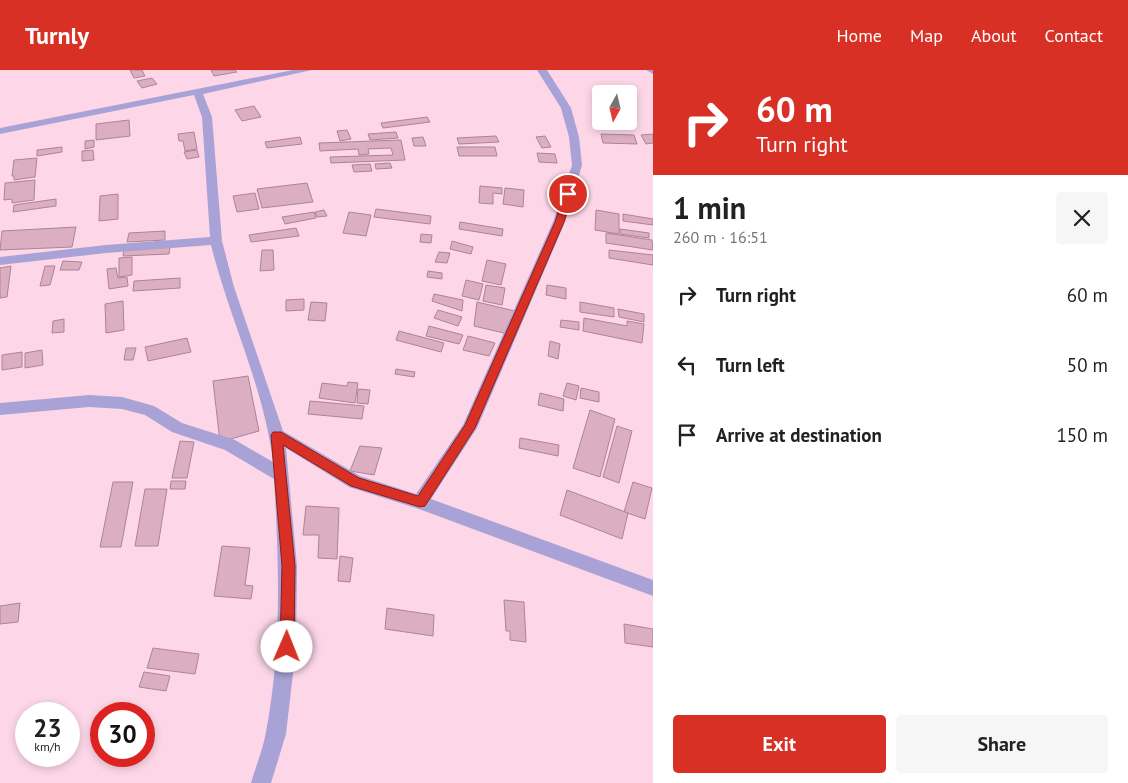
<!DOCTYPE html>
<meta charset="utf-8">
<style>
:root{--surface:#fff;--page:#f6f6f6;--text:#202124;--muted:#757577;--accent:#d93025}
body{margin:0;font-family:"PT Sans",sans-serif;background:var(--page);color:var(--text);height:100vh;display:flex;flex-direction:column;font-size:19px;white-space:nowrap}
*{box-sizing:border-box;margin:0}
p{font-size:16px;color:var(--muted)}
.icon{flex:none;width:28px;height:28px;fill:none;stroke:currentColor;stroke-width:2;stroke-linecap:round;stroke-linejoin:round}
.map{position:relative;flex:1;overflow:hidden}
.panel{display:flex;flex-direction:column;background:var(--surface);width:475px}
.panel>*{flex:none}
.top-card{background:#d93025;color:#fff;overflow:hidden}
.needle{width:32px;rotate:188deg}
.fabs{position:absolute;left:592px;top:15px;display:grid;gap:10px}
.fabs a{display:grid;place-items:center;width:45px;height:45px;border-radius:5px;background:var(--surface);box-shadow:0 2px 8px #0003;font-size:25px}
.speed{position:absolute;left:15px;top:632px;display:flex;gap:10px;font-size:25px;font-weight:700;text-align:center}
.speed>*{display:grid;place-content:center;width:65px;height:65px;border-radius:50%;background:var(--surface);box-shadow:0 2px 8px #0003;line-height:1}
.speed small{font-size:12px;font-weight:400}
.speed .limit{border:8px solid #d22;background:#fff;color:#111}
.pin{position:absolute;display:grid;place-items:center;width:42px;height:42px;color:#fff;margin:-21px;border:2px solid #fff;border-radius:50%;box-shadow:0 1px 5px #0007}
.me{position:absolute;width:55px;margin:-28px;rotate:1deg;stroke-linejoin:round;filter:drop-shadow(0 0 4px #0008)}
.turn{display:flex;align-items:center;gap:18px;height:105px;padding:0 20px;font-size:22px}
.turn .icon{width:65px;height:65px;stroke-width:2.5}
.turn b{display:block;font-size:35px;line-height:42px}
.round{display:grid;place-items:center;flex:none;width:52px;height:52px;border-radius:5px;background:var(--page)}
.head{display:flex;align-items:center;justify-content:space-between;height:85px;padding:0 20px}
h1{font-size:30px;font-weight:700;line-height:38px}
.action{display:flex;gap:10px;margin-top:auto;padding:10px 20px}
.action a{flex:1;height:58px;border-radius:5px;background:var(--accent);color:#fff;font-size:20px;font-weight:700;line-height:58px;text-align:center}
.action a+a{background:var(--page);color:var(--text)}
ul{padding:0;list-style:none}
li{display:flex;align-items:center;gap:15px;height:70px;padding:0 20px}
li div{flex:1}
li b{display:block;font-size:19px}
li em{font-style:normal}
header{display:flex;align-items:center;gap:30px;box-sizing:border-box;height:70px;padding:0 25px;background:var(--accent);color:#fff}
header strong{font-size:24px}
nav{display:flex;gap:28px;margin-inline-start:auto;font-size:18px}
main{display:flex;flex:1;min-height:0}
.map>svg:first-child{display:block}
.building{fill:#dbaec2;stroke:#ae8397}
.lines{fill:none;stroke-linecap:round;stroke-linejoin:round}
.minor{fill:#a8a2d7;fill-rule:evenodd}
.route{fill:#d93025;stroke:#8d1f18}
</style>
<header>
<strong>Turnly</strong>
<nav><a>Home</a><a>Map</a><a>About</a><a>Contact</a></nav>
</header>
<main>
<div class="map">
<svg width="653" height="713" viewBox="0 0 653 713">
<rect width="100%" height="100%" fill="#fdd7e8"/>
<g class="building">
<path d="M130,0H142L145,6L134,8Z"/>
<path d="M211,0H235L237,2L214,6Z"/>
<path d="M152,8L157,14L142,18L137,11Z"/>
<path d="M254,36L261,47L242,51L235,40Z"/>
<path d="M427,47L430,52L383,58L381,53Z"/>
<path d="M129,50L130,66L96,70V54Z"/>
<path d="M347,60L351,69L340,71L337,61Z"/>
<path d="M194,62L197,79L185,81L183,71H179L178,64Z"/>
<path d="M396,62L398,68L370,70L368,64Z"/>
<path d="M601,64L634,65L637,74L603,73Z"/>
<path d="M653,64V73L646,74L641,65Z"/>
<path d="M496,66L499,72L459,74L457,68Z"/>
<path d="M545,66L551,77L542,78L536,67Z"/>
<path d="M300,67L302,74L267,78L265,72Z"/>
<path d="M423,67L426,76H414L412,68Z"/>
<path d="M94,70V77L85,79V71Z"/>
<path d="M401,70L405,90L331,93L330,87L393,85L391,78L368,79L369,84L359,85L358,79L320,81L319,73Z"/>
<path d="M62,77V82L37,86V80Z"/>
<path d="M457,77H495L497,86H459Z"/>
<path d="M93,80L94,90L82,91V81Z"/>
<path d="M197,80L199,87L187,89L184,82Z"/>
<path d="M537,83L555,84L557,93L539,92Z"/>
<path d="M37,88L35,107L14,110V106H12L14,90Z"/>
<path d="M390,93L392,98L376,99L375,94Z"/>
<path d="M370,94L372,101L354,102L352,95Z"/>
<path d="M35,110L34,130L12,133V129L4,130L5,113Z"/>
<path d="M307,113L313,132L262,138L257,119Z"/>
<path d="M480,116L502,118V124L493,123V134L479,133Z"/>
<path d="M505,118L524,120L523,137L503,134Z"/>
<path d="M255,123L259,139L237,142L233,126Z"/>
<path d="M118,124V149L99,151L100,126Z"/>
<path d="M56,129V136L13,142L14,135Z"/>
<path d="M376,139L431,146L430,154L374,147Z"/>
<path d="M324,140L327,146L317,147L315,142Z"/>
<path d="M596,140L619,144V164L595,160Z"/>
<path d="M314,142L316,148L285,154L282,147Z"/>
<path d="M349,142L371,145L366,166L343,163Z"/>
<path d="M623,144L653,149V155L623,151Z"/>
<path d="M460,152L503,159L502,166L459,159Z"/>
<path d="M76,157L72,177L0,180L2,161Z"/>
<path d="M296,158L299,166L251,172L249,165Z"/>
<path d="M620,159L649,163V168L620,164Z"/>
<path d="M165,161V170L127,172L129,163Z"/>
<path d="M606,163L652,170L653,180L606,173Z"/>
<path d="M421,164L432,165L431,173L420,172Z"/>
<path d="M452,171L473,177L471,184L450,179Z"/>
<path d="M170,177L169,184L123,186L124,178Z"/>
<path d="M262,180H273L274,200L260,201Z"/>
<path d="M609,180L653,185V195L609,188Z"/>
<path d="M439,182L450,183L447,193L435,192Z"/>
<path d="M132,187V205L119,207V188Z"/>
<path d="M487,190L506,194L501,215L482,211Z"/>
<path d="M63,191L82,192L79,200H60Z"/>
<path d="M11,196L7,227L0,228V198Z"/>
<path d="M45,196H55L50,215L40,216Z"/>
<path d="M116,198L118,208L127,207L128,216L109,219L107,199Z"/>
<path d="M428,201L442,203V209L427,207Z"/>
<path d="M180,208V218L133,221L134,211Z"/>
<path d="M466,210L483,214L479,230L462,226Z"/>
<path d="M486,215L505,218L502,235L483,231Z"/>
<path d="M547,215L566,218V229L546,225Z"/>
<path d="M434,224L463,230L462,241L432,231Z"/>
<path d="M304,229V240L286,241V230Z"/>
<path d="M123,231L124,260L106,263L105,234Z"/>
<path d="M311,232L327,233L325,251L308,250Z"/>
<path d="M477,232L515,241L508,264L474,256Z"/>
<path d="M580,232L614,238V247L580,242Z"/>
<path d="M618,239L644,244V252L619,247Z"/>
<path d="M438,240L462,247L458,256L434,248Z"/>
<path d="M584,248L627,256V251L644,254L642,273L583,261Z"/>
<path d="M64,249V262L52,263L53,251Z"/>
<path d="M561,250L579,252V260L560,257Z"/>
<path d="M429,256L463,265L459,274L426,266Z"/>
<path d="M399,261L444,273L441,282L396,270Z"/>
<path d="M468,266L495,273L489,286L463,280Z"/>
<path d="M187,268L191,282L148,291L145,277Z"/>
<path d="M550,271L560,274L558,289L548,286Z"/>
<path d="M126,278H136L133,290H124Z"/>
<path d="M42,280L43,295L25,298V283Z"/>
<path d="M22,282V297L2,300V285Z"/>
<path d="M396,299L415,302L414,307L395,304Z"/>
<path d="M248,306L259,361L220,372L213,311Z"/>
<path d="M348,312L358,313L355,333L319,328L322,313L347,316Z"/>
<path d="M567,313L579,316L576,330L563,326Z"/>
<path d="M581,318L599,322V332L580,328Z"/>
<path d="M358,319L370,320L368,334L357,333Z"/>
<path d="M540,323L564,329L563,341L538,335Z"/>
<path d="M310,331L364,336L362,349L308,344Z"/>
<path d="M590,340L615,349L600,407L573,398Z"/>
<path d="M617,356L632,361L619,413L603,407Z"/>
<path d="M520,368L559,375L558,386L519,378Z"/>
<path d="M180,371L194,372L187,408H172Z"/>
<path d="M360,376L382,378L374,405L350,401Z"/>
<path d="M171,411H186L185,419H170Z"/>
<path d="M113,412H133L121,477H100Z"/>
<path d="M633,412L652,418L645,449L624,442Z"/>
<path d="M145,419H167L158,476H135Z"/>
<path d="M567,420L628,443L622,469L560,445Z"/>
<path d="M306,436L339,438L337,489L318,488L319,465H303Z"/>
<path d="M222,476L250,478L245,515L253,516L251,529L214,526Z"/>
<path d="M340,486L353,488L350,512L338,511Z"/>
<path d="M504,530L524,532L526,572L510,570V561H506Z"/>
<path d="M20,533L18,552L0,554V536Z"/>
<path d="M387,538L434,545L433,566L385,559Z"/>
<path d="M624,554L653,559V577L625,573Z"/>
<path d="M153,578L199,584L195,604L147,598Z"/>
<path d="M144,602L170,606L166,621L139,617Z"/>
</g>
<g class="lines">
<g class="minor">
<path d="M293,0H312L203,24L212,47L222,171L234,217L283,361L360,406L416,424L463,355L553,152L572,95L569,67L561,38L537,0H547L571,38L579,67L582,95L565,152L477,358L431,429L653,510V526L419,439L349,417L286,378L297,496L296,577L286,664L271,713H251C256,696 263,679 266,662C282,578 279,494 274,409L225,380L172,362L145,345L122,339L89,337L0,345V333L89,325L122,327L154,336L182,353L235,370L273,392C264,317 229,248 211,175L106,183L0,195V187L106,175L210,167L202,47L194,25L0,64V58Z"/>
<path d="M646,0H653V4Z"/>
</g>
</g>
<path class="route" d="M568,121L573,124L564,152L475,358L425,436L420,437L351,416L283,375L295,496L294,577L292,582L287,584L282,582L280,577L282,496L271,365L273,362H281L359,408L418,426L465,355L555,152L564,124Z"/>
</svg>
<div class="fabs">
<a><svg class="needle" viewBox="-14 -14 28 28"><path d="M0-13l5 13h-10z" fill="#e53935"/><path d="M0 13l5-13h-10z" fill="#757577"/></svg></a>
</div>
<div class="speed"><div>23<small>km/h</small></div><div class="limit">30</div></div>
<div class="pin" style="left:568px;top:124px;background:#d93025"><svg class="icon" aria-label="arrive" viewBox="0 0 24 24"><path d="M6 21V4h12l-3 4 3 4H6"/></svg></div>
<svg class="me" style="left:287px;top:577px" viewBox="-20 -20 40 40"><circle r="19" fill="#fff"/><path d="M0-13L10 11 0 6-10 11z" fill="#d93025"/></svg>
</div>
<section class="panel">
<div class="top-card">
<div class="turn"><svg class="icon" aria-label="right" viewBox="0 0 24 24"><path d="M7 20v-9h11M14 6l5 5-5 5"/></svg><div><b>60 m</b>Turn right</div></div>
</div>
<div class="head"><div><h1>1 min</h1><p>260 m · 16:51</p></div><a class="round"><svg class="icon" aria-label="close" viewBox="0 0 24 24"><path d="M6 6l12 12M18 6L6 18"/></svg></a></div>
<ul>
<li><svg class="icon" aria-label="right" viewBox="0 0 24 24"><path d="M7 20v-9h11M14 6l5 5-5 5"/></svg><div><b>Turn right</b></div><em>60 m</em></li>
<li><svg class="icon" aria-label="left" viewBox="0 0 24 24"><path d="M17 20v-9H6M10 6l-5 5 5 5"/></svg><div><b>Turn left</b></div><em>50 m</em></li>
<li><svg class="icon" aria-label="arrive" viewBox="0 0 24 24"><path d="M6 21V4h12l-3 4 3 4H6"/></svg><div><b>Arrive at destination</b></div><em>150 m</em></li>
</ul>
<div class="action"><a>Exit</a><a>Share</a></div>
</section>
</main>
